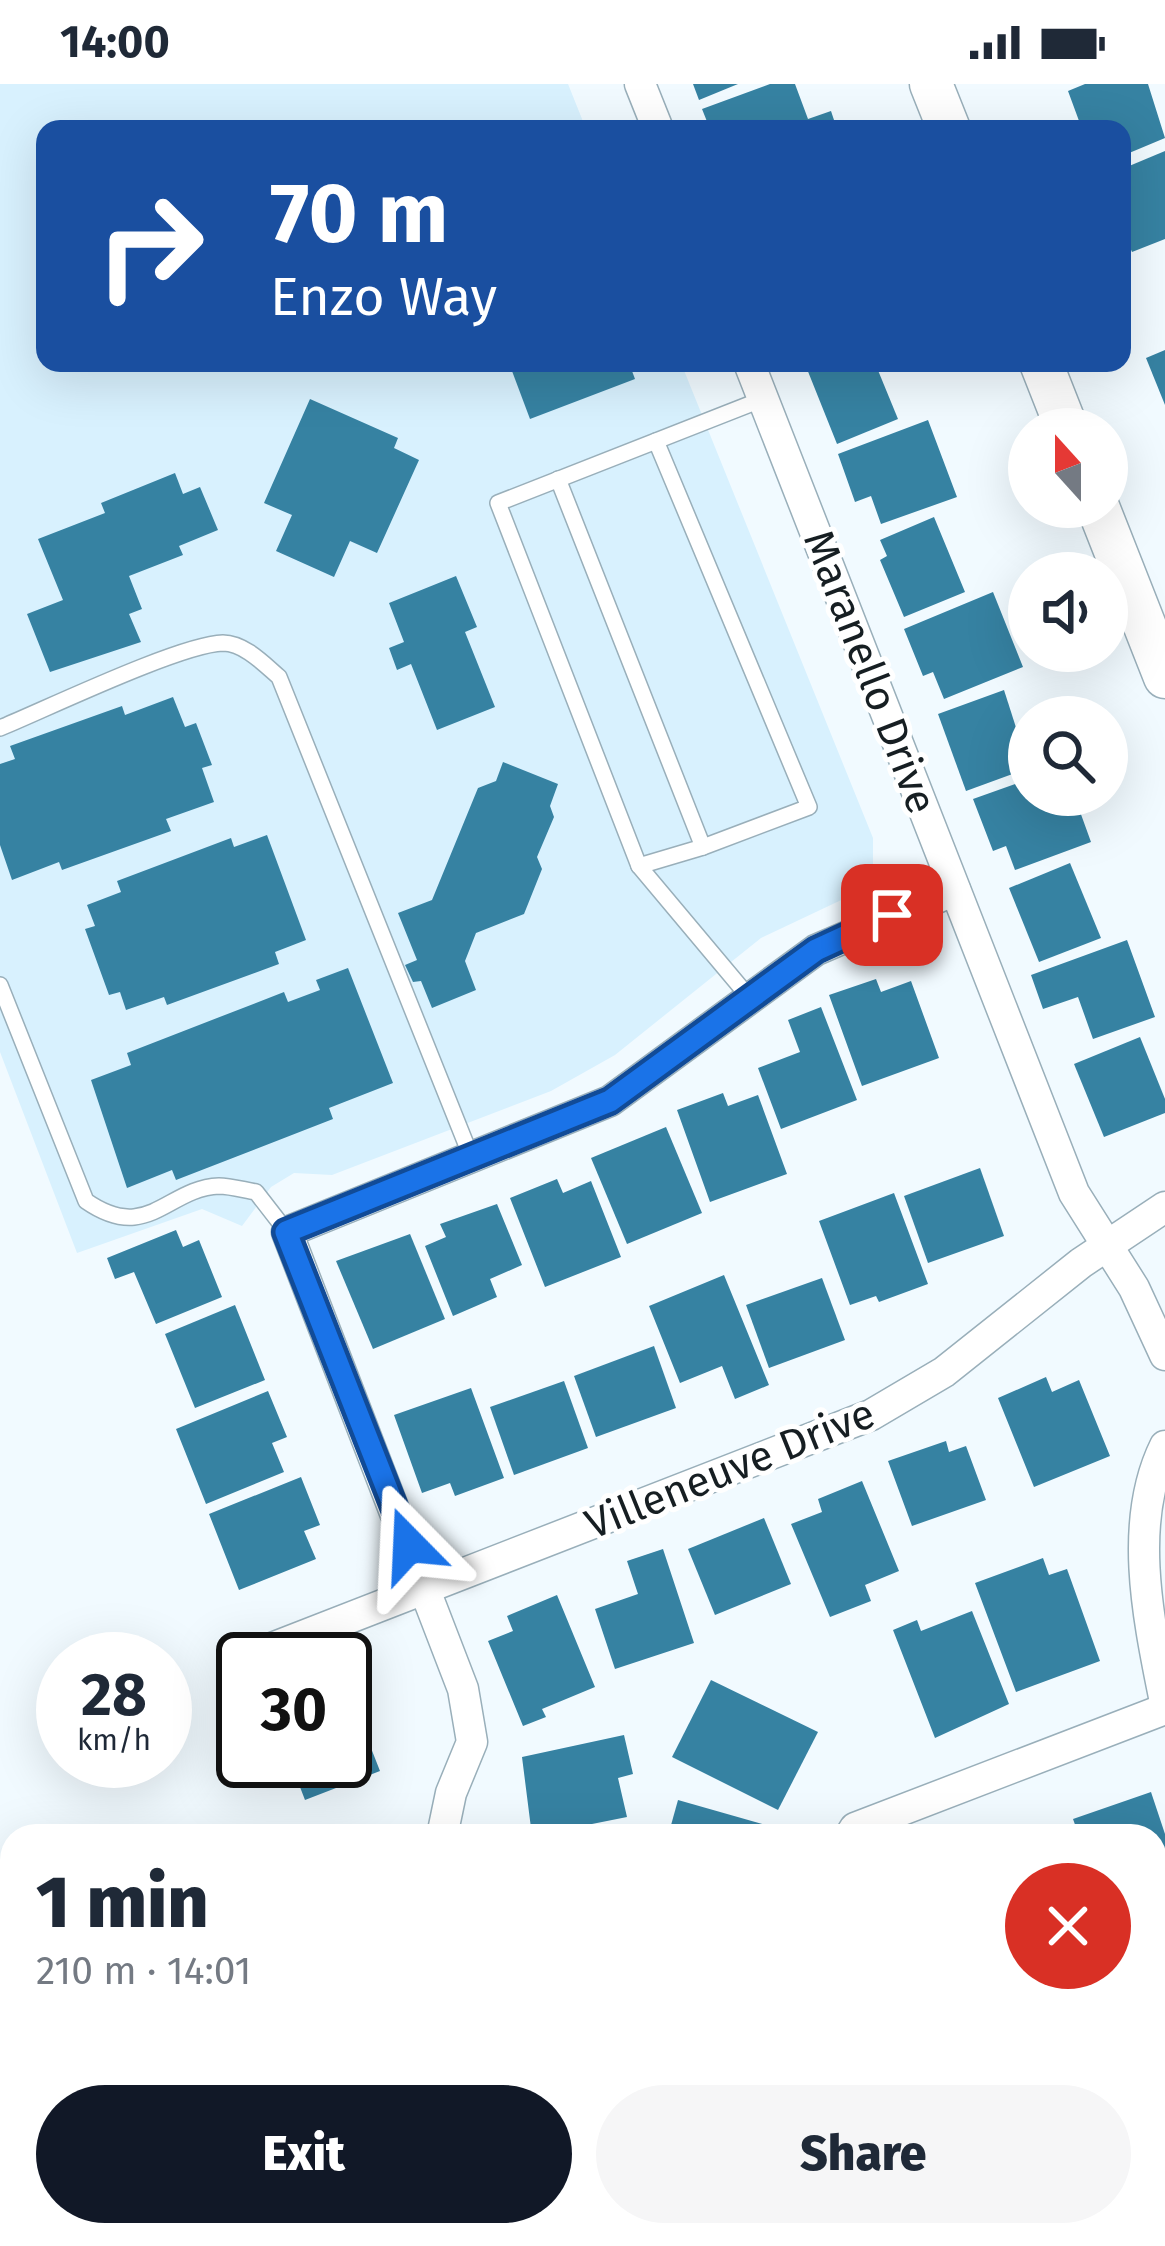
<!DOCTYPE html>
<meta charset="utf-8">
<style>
:root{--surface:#fff;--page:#f6f6f7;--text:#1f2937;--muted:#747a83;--accent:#111827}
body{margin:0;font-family:"Fira Sans",sans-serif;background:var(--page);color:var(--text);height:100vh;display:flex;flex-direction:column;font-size:45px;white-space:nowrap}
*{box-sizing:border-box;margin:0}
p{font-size:39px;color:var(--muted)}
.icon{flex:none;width:66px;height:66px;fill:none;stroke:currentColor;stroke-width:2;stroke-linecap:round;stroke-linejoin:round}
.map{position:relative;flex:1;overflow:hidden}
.sheet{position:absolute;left:0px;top:1740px;width:1167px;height:423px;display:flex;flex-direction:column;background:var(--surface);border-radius:36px 36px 0 0;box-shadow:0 12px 48px #0002}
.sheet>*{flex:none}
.hud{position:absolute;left:36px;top:36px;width:1095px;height:252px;border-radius:24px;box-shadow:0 12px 48px #0002;background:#1a4fa0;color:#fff;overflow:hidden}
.needle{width:78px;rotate:339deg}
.fabs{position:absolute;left:1008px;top:324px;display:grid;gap:24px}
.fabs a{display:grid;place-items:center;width:120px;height:120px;border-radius:50%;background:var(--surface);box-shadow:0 12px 48px #0002;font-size:60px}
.speed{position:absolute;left:36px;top:1548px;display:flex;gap:24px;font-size:60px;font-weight:700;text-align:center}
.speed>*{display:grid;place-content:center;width:156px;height:156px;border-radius:50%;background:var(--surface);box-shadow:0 12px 48px #0002;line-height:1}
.speed small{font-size:30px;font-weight:400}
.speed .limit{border:6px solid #111;border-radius:18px;background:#fff;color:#111}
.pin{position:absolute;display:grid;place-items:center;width:102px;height:102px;color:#fff;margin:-51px;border-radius:24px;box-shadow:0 6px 18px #0006}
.me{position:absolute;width:132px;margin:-66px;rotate:339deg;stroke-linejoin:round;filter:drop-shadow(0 0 9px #0008)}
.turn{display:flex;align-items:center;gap:42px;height:252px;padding:0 36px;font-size:54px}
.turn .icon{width:156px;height:156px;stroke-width:2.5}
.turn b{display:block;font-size:84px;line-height:102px}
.round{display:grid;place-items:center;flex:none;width:126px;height:126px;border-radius:63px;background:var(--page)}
.overview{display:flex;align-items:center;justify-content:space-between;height:204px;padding:0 36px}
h1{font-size:72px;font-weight:800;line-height:90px}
.cta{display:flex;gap:24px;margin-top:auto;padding:24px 36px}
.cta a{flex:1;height:138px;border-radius:72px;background:var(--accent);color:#fff;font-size:48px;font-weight:800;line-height:138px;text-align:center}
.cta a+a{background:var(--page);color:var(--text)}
.status{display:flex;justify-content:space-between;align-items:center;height:84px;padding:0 60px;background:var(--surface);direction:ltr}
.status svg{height:33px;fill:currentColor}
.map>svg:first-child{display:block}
.built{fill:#d8f1fe}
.building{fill:#3682a2}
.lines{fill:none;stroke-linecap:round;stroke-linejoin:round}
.lane-casing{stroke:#99afba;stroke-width:18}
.street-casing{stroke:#99afba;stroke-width:33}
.secondary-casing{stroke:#99afba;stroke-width:45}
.lane{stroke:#fff;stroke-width:15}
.street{stroke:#fff;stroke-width:30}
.secondary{stroke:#fff;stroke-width:42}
.route-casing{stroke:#114b97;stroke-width:30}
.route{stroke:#1a73e8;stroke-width:21}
.labels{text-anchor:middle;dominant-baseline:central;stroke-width:10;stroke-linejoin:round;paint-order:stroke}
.street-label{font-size:42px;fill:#161e22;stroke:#fff}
</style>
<div class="status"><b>14:00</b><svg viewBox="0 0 49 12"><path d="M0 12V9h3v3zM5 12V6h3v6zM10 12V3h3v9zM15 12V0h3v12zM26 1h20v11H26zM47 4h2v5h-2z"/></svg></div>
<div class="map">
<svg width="1165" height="2162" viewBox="0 0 1165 2162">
<rect width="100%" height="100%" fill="#f1faff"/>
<path class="built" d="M0,0H568L586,45H45V279H681L873,754V787L854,810L761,854L615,971L551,1007L332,1091L294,1089L271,1103L242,1142L202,1125L77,1169L0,968Z"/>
<g class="building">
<path d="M693,0H738L699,16Z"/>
<path d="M770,0H795L808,35L831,27L837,45H710L702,25Z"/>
<path d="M1085,0H1148L1165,54L1122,72V45H1082L1068,7Z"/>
<path d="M1165,67V155L1132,168L1122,145V85Z"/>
<path d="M1165,266V321L1146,274Z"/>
<path d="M509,279H629L635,295L530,335Z"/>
<path d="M821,279H875L898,335L837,360L807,285Z"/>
<path d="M310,315L398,354L394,364L419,376L377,469L350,457L334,493L276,467L292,431L264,419Z"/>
<path d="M928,336L957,413L881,440L871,412L855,418L838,370Z"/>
<path d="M175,389L183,410L200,403L218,446L179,462L183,471L129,492L142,525L129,530L141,558L50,588L27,530L63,516L38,455L105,429L101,419Z"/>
<path d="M934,433L965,508L904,533L880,476L887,472L880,456Z"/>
<path d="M456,492L477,543L465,548L495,623L437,646L411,580L397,586L389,564L404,558L389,519Z"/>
<path d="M993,508L1023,583L944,615L933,588L923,592L904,545Z"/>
<path d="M1004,606L1029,684L966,707L938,630Z"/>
<path d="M173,613L185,643L196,639L212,681L202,684L214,718L166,735L171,747L62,786L59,778L12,796L0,761V680L15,675L10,662L122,622L125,631Z"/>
<path d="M503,678L558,700L550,722L554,733L537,773L542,785L524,830L476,849L465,877L476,906L432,924L421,897L413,898L405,881L417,876L398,829L432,816L478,704L496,697Z"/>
<path d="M1029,695V711H1074L1091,758L1015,786L1006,762L993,767L973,715Z"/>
<path d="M267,751L306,856L275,868L279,880L167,921L164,913L126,926L120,908L109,911L85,845L95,842L87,821L121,808L117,797L231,754L234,763Z"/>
<path d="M1070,779L1101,854L1039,878L1009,804Z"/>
<path d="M1127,856L1155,933L1093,955L1078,913L1043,925L1031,891Z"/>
<path d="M348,884L393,999L329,1024L333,1035L176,1096L172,1086L127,1104L91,996L131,981L127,969L284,908L288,918L320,906L316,896Z"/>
<path d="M876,895L881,908L911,897L939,974L862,1002L829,911Z"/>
<path d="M821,923L857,1016L781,1045L758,984L800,968L788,936Z"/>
<path d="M1140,953L1165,1015V1029L1104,1053L1074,980Z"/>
<path d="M723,1009L728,1022L758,1011L787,1090L710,1118L677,1026Z"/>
<path d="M666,1043L702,1129L627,1160L591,1074Z"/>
<path d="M980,1084L1004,1152L928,1179L904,1112Z"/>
<path d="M557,1095L563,1109L591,1097L621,1173L545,1203L510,1114Z"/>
<path d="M894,1109L928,1200L879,1218L876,1212L850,1221L819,1137Z"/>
<path d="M497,1120L522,1181L490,1195L497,1213L453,1232L425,1162L446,1153L440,1140Z"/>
<path d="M176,1146L183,1163L199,1156L222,1213L156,1240L134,1188L115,1195L107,1174Z"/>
<path d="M410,1150L445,1235L373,1265L336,1177Z"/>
<path d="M724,1191L769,1301L735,1315L722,1282L680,1299L649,1222Z"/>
<path d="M822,1194L845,1256L769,1284L746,1221Z"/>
<path d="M235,1221L265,1296L195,1324L165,1250Z"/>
<path d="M654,1262L676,1324L596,1353L574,1292Z"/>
<path d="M1046,1293L1052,1308L1079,1296L1110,1372L1034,1403L998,1314Z"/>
<path d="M564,1297L588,1364L514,1391L490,1323Z"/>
<path d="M471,1304L504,1394L455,1412L450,1399L422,1409L394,1331Z"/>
<path d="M268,1307L287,1353L272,1359L284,1388L206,1420L176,1345Z"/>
<path d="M946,1357L949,1368L966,1362L986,1416L912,1442L888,1377Z"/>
<path d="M301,1393L320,1441L304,1447L316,1475L239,1506L209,1430Z"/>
<path d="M862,1397L899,1487L865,1501L871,1517L830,1533L791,1440L822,1428L818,1415Z"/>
<path d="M764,1434L791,1500L715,1531L688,1465Z"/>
<path d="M663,1465L694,1559L615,1585L595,1525L638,1510L627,1477Z"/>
<path d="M1043,1474L1049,1491L1067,1485L1100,1577L1016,1608L975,1499Z"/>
<path d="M557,1511L595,1603L542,1625L546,1633L523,1642L488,1557L513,1547L507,1532Z"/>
<path d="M972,1527L1009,1620L935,1654L893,1546L917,1536L921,1547Z"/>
<path d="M711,1596L818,1648L778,1726L672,1673Z"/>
<path d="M358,1631L380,1687L305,1716L290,1677H345V1636Z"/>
<path d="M624,1651L633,1690L618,1694L627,1733L532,1752L522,1673Z"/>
<path d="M1151,1708L1165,1750V1824L1159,1826L1155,1752H1079L1073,1735Z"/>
<path d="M678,1716L766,1741L763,1752H668Z"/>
<path d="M1155,1876L1165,1892V1932L1155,1936Z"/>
<path d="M1165,1944V2031L1155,2007V1948Z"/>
<path d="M0,1975L12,1983V2033L0,2055Z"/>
<path d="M12,2108V2151H68L73,2162H0V2112Z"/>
<path d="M188,2151H275L277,2156L259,2162H192Z"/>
<path d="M379,2151H479L484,2162H383Z"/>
<path d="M686,2151H720L725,2162H657Z"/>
<path d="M793,2151H873L877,2162H798Z"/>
<path d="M1032,2151H1113V2152L1084,2162H1036Z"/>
</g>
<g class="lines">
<g class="lane-casing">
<g id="lane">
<path d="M656,357L809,723L703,763"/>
<path d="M558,395L703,763L639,782"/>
<path d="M0,644C46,625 181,560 223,559C244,559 264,580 279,593L472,1075"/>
<path d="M0,901L86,1117C148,1160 167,1104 219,1102C230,1102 244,1106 256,1108L287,1148"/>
<path d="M748,912L639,782L498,419L763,315"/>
</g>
</g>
<g class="street-casing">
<g id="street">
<path d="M640,0L658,45"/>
<path d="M749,279L1074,1109L1134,1204L1165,1271"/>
<path d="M1165,1362C1127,1439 1149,1538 1165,1618"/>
<path d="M254,1571L871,1331L944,1288L1081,1179L1165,1123"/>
<path d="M442,1752L451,1709L472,1658L463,1605L287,1148L610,1017L816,866L955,806"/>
<path d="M850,1752L855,1744L1165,1625"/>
<path d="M129,2151L133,2162"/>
<path d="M548,2151L552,2162"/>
<path d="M958,2151L963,2162"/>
</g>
</g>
<g class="secondary-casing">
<g id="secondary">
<path d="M931,0L949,45"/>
<path d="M1041,279L1067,345"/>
<path d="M1098,423L1165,593"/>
</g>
</g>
<use href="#lane" class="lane"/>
<use href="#street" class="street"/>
<use href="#secondary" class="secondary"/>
</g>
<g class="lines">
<g class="route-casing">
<path id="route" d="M409,1461L286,1148L610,1017L816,866L892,831"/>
</g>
<use href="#route" class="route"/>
</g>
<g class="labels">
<g class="street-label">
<text transform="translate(870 588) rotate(69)">Maranello Drive</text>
<text transform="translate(730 1385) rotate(-22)">Villeneuve Drive</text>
</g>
</g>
</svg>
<div class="fabs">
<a><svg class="needle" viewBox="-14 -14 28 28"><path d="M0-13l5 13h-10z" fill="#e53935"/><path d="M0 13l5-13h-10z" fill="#747a83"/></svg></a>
<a><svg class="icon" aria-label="sound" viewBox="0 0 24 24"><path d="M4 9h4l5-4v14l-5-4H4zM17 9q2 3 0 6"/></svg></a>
<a><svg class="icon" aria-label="search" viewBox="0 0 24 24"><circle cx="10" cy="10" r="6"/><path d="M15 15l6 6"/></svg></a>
</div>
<div class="speed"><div>28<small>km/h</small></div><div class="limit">30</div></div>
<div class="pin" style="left:892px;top:831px;background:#d93025"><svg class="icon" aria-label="arrive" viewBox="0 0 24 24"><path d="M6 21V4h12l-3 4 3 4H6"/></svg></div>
<svg class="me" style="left:409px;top:1461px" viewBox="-20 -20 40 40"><path d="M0-17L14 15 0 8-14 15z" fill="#1a73e8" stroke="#fff" stroke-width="4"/></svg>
<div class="hud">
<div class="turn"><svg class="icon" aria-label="right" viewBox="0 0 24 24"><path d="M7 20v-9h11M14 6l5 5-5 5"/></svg><div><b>70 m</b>Enzo Way</div></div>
</div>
<section class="sheet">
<div class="overview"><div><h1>1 min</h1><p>210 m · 14:01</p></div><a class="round" style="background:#d93025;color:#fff"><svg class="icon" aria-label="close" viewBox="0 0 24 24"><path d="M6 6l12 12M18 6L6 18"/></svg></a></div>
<div class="cta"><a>Exit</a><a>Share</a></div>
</section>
</div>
